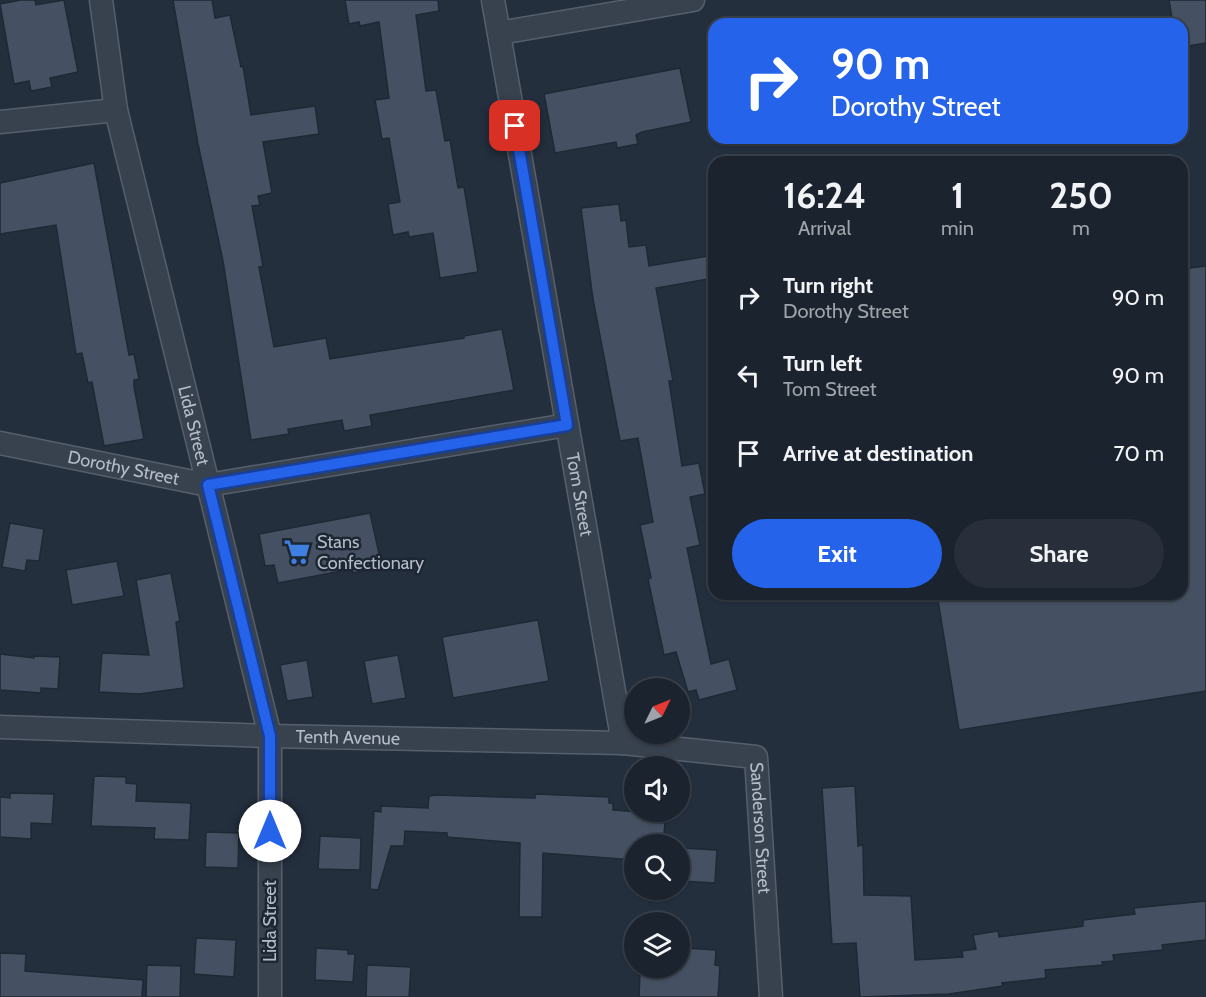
<!DOCTYPE html>
<style>
:root{--surface:#1b232e;--page:#282f3a;--text:#f1f3f6;--muted:#a0a4aa;--line:#39404a;--accent:#2563eb}
body{margin:0;font-family:Cabin,sans-serif;background:var(--page);color:var(--text);height:100vh;display:flex;flex-direction:column;font-size:22px;white-space:nowrap}
*{box-sizing:border-box;margin:0}
p{font-size:20px;color:var(--muted)}
.icon{flex:none;width:33px;height:33px;fill:none;stroke:currentColor;stroke-width:2;stroke-linecap:round;stroke-linejoin:round}
.map{position:relative;flex:1;overflow:hidden}
.side{position:absolute;left:708px;top:156px;width:480px;height:444px;display:flex;flex-direction:column;background:var(--surface);border-radius:18px;box-shadow:0 2px 4px #0004,0 0 0 2px var(--line)}
.side>*{flex:none}
.top-card{position:absolute;left:708px;top:18px;width:480px;height:126px;border-radius:18px;box-shadow:0 2px 4px #0004,0 0 0 2px var(--line);background:#2563eb;color:#fff;overflow:hidden}
.needle{width:39px;rotate:47deg}
.tools{position:absolute;left:624px;top:678px;display:grid;gap:12px}
.tools a{display:grid;place-items:center;width:66px;height:66px;border-radius:50%;background:var(--surface);box-shadow:0 2px 4px #0004,0 0 0 2px var(--line);font-size:30px}
.pin{position:absolute;display:grid;place-items:center;width:51px;height:51px;color:#fff;margin:-26px;border-radius:12px;box-shadow:0 3px 9px #0006}
.me{position:absolute;width:66px;margin:-33px;rotate:0deg;stroke-linejoin:round;filter:drop-shadow(0 0 4px #0008)}
.turn{display:flex;align-items:center;gap:21px;height:126px;padding:0 24px;font-size:27px}
.turn .icon{width:78px;height:78px;stroke-width:2.5}
.turn b{display:block;font-size:42px;line-height:51px}
.eta{display:flex;justify-content:space-evenly;align-items:center;height:102px;text-align:center}
.eta b{font-size:36px;font-weight:800;line-height:42px}
.cta{display:flex;gap:12px;margin-top:auto;padding:12px 24px}
.cta a{flex:1;height:69px;border-radius:36px;background:var(--accent);color:#fff;font-size:24px;font-weight:800;line-height:69px;text-align:center}
.cta a+a{background:var(--page);color:var(--text)}
ul{padding:0;list-style:none}
li{display:flex;align-items:center;gap:18px;height:78px;padding:0 24px}
li div{flex:1}
li b{display:block;font-size:22px}
li em{font-style:normal}
.map>svg:first-child{display:block}
.building{fill:#455162;stroke:#1f2835;stroke-width:1.5}
.lines{fill:none;stroke-linecap:round;stroke-linejoin:round}
.street-casing{stroke:#565f6c;stroke-width:25}
.street{stroke:#38414e;stroke-width:22}
.route-casing{stroke:#184099;stroke-width:15}
.route{stroke:#2563eb;stroke-width:10}
.labels{text-anchor:middle;dominant-baseline:central;stroke-width:5;stroke-linejoin:round;paint-order:stroke}
.street-label{font-size:18px;fill:#b4bcc9;stroke:#1d2633}
.poi-label{font-size:18px;fill:#b4bcc9;stroke:#1d2633;text-anchor:start}
</style>
<div class="map">
<svg width="1206" height="997" viewBox="0 0 1206 997">
<rect width="100%" height="100%" fill="#242f3e"/>
<g class="building">
<path d="M21,0H35L36,5L64,0L78,72L50,78L52,87L31,91L29,81L14,84L0,4Z"/>
<path d="M173,0H212L215,18L230,15L241,67L243,66L251,115L315,106L319,134L263,142L272,193L258,196L260,205L252,206L263,266L259,267L274,347L326,338L330,359L464,338V336L502,329L514,390L370,415L372,426L344,431L342,420L288,429L289,434L251,440L223,261L198,144Z"/>
<path d="M345,0H438L439,11L416,15L426,91L436,90L445,141L450,140L458,188L464,187L478,272L440,278L433,233L409,237L408,232L393,235L388,204L400,202L389,138L382,139L375,100L389,98L379,22L360,26L359,22L349,24Z"/>
<path d="M1169,0H1206V43L1182,47V24H1173Z"/>
<path d="M680,68L691,122L642,132L636,135L638,144L617,148L616,142L555,153L544,94Z"/>
<path d="M94,163L129,355L134,354L139,379L134,380V387L144,439L104,446L92,382L88,383L82,353L76,354L56,225L0,234V183Z"/>
<path d="M619,204L621,221L626,220L629,247L646,245L649,266L714,255V278L656,288L673,381H669L682,466L699,463L705,494L690,497L700,545L687,548L711,664L729,659L737,690L699,700L696,690L688,692L676,652L664,655L648,579L651,578L640,525L653,522L638,438L620,441L593,299L581,208Z"/>
<path d="M1206,266V691L959,730L937,594H1182V269Z"/>
<path d="M370,513L382,567L353,573L352,569L278,583L274,565L265,566L259,534Z"/>
<path d="M10,523L44,529L39,561L27,560L25,571L2,567Z"/>
<path d="M117,561L124,596L72,605L66,570Z"/>
<path d="M171,573L180,621L176,622L184,688L139,694L99,692L102,653L149,655L136,580Z"/>
<path d="M538,620L549,681L453,698L442,637Z"/>
<path d="M0,654L34,658V656L60,657L58,689L41,688V693L0,690Z"/>
<path d="M398,655L406,698L372,704L364,661Z"/>
<path d="M307,660L313,697L287,701L280,665Z"/>
<path d="M94,776L126,777V783L137,784L136,801L191,803L189,840L154,839L155,828L91,826Z"/>
<path d="M855,786L858,846L863,845L864,895L911,896L915,960L963,957L962,951L976,949L973,935L998,931L999,937L1077,927L1083,926V920L1135,914L1134,908L1206,901V940L1162,945L1163,950L1113,955L1114,961L1102,962L1103,965L1045,970L1046,978L1002,983L1003,986L949,994L860,997L856,943L832,944L822,788Z"/>
<path d="M10,793L54,794L52,824L31,823V839L0,837V797L10,798Z"/>
<path d="M535,794L609,797V803H613V810L654,813V822L665,823L663,844H634V860L543,853L542,917H519L520,843L447,837V833L405,831L404,846H391L378,890L370,889L374,811L381,812V806L428,808L429,796L436,795L535,798Z"/>
<path d="M206,832L239,833L238,868L205,867Z"/>
<path d="M320,836L361,838L360,870L318,869Z"/>
<path d="M680,848L717,850L715,883L680,881Z"/>
<path d="M196,938L236,940L234,977L194,974Z"/>
<path d="M316,948L348,950V954H355L353,982L315,980Z"/>
<path d="M684,948L716,950L715,965L720,966L718,997H639L640,972L676,973L680,963H683Z"/>
<path d="M0,953L26,954L25,971L143,980L142,997H0Z"/>
<path d="M147,965L181,966L180,997H146Z"/>
<path d="M367,965L411,967L409,997H366Z"/>
</g>
<g class="lines">
<g class="street-casing">
<g id="street">
<path id="s1" d="M101,0L116,110L270,736V997"/>
<path id="s2" d="M493,0L623,743"/>
<path d="M499,33L693,0"/>
<path d="M0,122L116,110"/>
<path id="s3" d="M0,443L208,485L567,425"/>
<path id="s4" d="M0,727L270,736L623,743L756,757L771,997"/>
</g>
</g>
<use href="#street" class="street"/>
</g>
<g class="lines">
<g class="route-casing">
<path id="route" d="M270,831V736L208,485L567,425L515,126"/>
</g>
<use href="#route" class="route"/>
</g>
<defs>
<g id="supermarket-bare" transform="scale(2.07)"><path d="M-6-5.5h2.5l.6 2H6L4.5 2H-2.5L-4.4-4H-6ZM-1.5 3.2a1.3 1.3 0 1 0 .1 0ZM3 3.2a1.3 1.3 0 1 0 .1 0Z" fill="#3f7fe0" stroke="#1d2633" stroke-width="2.5" paint-order="stroke"/></g>
</defs>
<g fill-rule="evenodd">
<use href="#supermarket-bare" x="297" y="552"/>
</g>
<g class="labels">
<g class="street-label">
<text stroke="none"><textPath href="#s1" startOffset="436">Lida Street</textPath></text>
<text stroke="none"><textPath href="#s3" startOffset="126">Dorothy Street</textPath></text>
<text stroke="none"><textPath href="#s2" startOffset="502">Tom Street</textPath></text>
<text stroke="none"><textPath href="#s4" startOffset="348">Tenth Avenue</textPath></text>
<text stroke="none"><textPath href="#s4" startOffset="828">Sanderson Street</textPath></text>
<text transform="translate(270 921) rotate(-90)">Lida Street</text>
</g>
<g class="poi-label">
<text x="317" y="542">Stans<tspan x="317" dy="21">Confectionary</tspan></text>
</g>
</g>
</svg>
<div class="tools">
<a><svg class="needle" viewBox="-14 -14 28 28"><path d="M0-13l5 13h-10z" fill="#e53935"/><path d="M0 13l5-13h-10z" fill="#a0a4aa"/></svg></a>
<a><svg class="icon" aria-label="sound" viewBox="0 0 24 24"><path d="M4 9h4l5-4v14l-5-4H4zM17 9q2 3 0 6"/></svg></a>
<a><svg class="icon" aria-label="search" viewBox="0 0 24 24"><circle cx="10" cy="10" r="6"/><path d="M15 15l6 6"/></svg></a>
<a><svg class="icon" aria-label="layers" viewBox="0 0 24 24"><path d="M12 4l9 5-9 5-9-5zM3 14l9 5 9-5"/></svg></a>
</div>
<div class="pin" style="left:515px;top:126px;background:#d93025"><svg class="icon" aria-label="arrive" viewBox="0 0 24 24"><path d="M6 21V4h12l-3 4 3 4H6"/></svg></div>
<svg class="me" style="left:270px;top:831px" viewBox="-20 -20 40 40"><circle r="19" fill="#fff"/><path d="M0-13L10 11 0 6-10 11z" fill="#2563eb"/></svg>
<div class="top-card">
<div class="turn"><svg class="icon" aria-label="right" viewBox="0 0 24 24"><path d="M7 20v-9h11M14 6l5 5-5 5"/></svg><div><b>90 m</b>Dorothy Street</div></div>
</div>
<section class="side">
<div class="eta">
<div><b>16:24</b><p>Arrival</p></div>
<div><b>1</b><p>min</p></div>
<div><b>250</b><p>m</p></div>
</div>
<ul>
<li><svg class="icon" aria-label="right" viewBox="0 0 24 24"><path d="M7 20v-9h11M14 6l5 5-5 5"/></svg><div><b>Turn right</b><p>Dorothy Street</p></div><em>90 m</em></li>
<li><svg class="icon" aria-label="left" viewBox="0 0 24 24"><path d="M17 20v-9H6M10 6l-5 5 5 5"/></svg><div><b>Turn left</b><p>Tom Street</p></div><em>90 m</em></li>
<li><svg class="icon" aria-label="arrive" viewBox="0 0 24 24"><path d="M6 21V4h12l-3 4 3 4H6"/></svg><div><b>Arrive at destination</b></div><em>70 m</em></li>
</ul>
<div class="cta"><a>Exit</a><a>Share</a></div>
</section>
</div>
